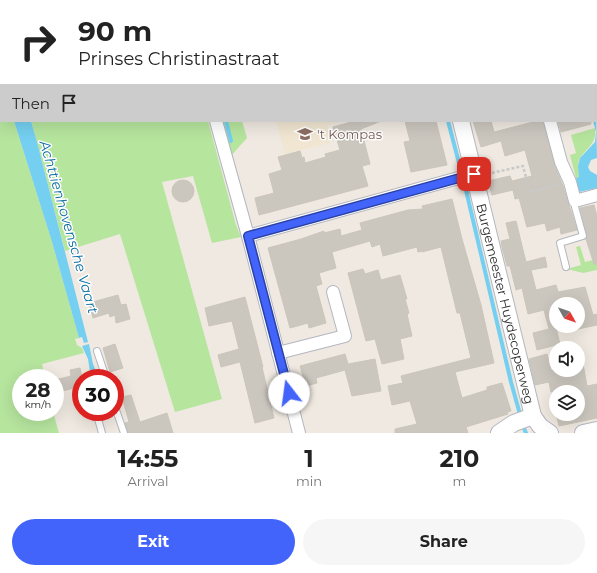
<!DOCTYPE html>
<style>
:root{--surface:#fff;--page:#f6f6f6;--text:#222;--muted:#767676;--accent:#4264fb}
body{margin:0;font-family:Montserrat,sans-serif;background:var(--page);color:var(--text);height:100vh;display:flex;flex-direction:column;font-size:15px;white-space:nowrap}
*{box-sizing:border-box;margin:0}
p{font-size:13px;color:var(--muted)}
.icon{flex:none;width:22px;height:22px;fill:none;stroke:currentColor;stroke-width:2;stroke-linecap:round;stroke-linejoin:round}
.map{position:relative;height:433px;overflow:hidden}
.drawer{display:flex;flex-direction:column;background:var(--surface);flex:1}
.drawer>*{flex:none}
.top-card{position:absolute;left:0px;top:0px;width:597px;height:122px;box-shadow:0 4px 16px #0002;background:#fff;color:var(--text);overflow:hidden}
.needle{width:26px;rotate:130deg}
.buttons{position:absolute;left:549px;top:297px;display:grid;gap:8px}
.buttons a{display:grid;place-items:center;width:36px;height:36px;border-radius:50%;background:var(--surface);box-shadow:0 4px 16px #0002;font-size:20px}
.speed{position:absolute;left:12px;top:369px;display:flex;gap:8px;font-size:20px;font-weight:700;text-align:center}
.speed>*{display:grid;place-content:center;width:52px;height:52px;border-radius:50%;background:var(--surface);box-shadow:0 4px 16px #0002;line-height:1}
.speed small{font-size:10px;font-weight:400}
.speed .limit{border:6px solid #d22;background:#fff;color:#111}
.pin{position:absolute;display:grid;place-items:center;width:34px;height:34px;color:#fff;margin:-17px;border-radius:8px;box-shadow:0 2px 6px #0006}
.me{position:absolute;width:44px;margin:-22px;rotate:345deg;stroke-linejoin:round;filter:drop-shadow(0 0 3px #0008)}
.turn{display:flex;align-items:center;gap:14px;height:84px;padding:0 12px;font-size:18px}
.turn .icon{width:52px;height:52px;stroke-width:2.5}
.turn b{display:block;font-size:28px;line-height:34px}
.then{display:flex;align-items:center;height:38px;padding:0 12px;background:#0003;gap:8px;font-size:15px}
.eta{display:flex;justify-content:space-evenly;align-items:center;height:68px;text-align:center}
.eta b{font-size:24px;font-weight:700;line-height:28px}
.cta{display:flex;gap:8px;margin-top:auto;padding:8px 12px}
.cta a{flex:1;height:46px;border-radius:24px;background:var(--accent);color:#fff;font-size:16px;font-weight:700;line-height:46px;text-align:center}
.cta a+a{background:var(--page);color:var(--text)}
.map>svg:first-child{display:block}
.education{fill:#f0e6d1}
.green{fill:#b6e59e}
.water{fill:#75cff0}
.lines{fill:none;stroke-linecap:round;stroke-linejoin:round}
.stream{stroke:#75cff0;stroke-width:4}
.building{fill:#cbc7bf;stroke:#cbc5ba}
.service-casing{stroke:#b4b7c1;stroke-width:8}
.minor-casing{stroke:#b4b7c1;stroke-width:14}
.tertiary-casing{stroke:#b4b7c1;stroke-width:18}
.path{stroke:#c9c9c9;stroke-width:2.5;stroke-dasharray:3 2;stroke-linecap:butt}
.service{stroke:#fff;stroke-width:6}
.minor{stroke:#fff;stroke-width:12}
.tertiary{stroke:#fff;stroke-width:16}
.route-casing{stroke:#2b41a3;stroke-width:10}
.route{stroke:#4264fb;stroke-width:7}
.labels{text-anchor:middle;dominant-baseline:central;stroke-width:3;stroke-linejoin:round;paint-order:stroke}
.education-label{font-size:13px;fill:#785e54;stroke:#fff;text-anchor:start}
.street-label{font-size:13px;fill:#2e2e2e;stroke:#fff}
.water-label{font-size:14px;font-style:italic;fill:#0d6fa3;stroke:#fff}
</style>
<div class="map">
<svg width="597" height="433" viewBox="0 0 597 433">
<rect width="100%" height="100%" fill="#efe9e1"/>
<path class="education" d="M276,121H345L327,125L331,143L285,154Z"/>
<g class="green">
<path d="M0,0H176L177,1H1V27Z"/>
<path d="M185,0H398V1H186Z"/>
<path d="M0,80L1,121H14L52,242L79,338L75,339L77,345L82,348L84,353L42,364L45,378H21V412H53L59,433H0Z"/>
<path d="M31,121H208L236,225L241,237L212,243L193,176L162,182L222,399L175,412L120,234L65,251L37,142Z"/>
<path d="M220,121H242L247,138L230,157Z"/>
<path d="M595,128C597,144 587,147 580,158C577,163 579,171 579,177L576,178L570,155L576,153L571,135Z"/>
<path d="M580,246L585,262L597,259V270L583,273L567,269L581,265L576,247Z"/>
</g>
<g class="water">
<path d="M596,106L597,158L591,160L588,167L590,171L597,175V188L579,192L576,178L579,177L578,166L580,158L595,142L596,132L593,121H596Z"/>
<path d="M14,121H31L37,142L88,342L84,343L82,337L79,338L52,242Z"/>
<path d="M89,344L93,364L99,378H91L88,359L82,346Z"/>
</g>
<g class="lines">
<g class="stream">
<path d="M192,0V1"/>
<path d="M416,0V1"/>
<path d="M226,121L231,141"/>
<path d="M448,121L465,186L511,382L521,418"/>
<path d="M522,424L526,433"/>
</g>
</g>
<g class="building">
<path d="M355,121H381L361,129L370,164L362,166L368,186L259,215L255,198L274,193L269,174L282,170L278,157L300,151L302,158L304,157L305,163L326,157L325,154L340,150L333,127Z"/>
<path d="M405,121H436L447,165L411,172L404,142L410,141Z"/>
<path d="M473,121H491L494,132L537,121H543L554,164L563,186L577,230L561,234L560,227L547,231L545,223L527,227L519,198L515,199L513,190L492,195L488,181L510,176L512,181L532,176L525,150L505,156L501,141L481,147Z"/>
<path d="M558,121H591V124L561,132Z"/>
<circle cx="183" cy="191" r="11"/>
<path d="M452,199L462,239L481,305L494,363L455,372L462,398L487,390V387L502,383L511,411L507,412L508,414L466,427L468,433H395V429L417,424L410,401L392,405L388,386L403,383L401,376L471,358L460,313H457L441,247L422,252V251L418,252L417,247L383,256L380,244L372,247L370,241L332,252L336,268L319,273L322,284L316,286L326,323L309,328L308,323L290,328L268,248L301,239L324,231V233L340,229L341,236L362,230L360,223L408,210L423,209L422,206Z"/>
<path d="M594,205L597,216V264H594L586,239L587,235L580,208Z"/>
<path d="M516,221L526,262L545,257L547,267L531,270L536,290L556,285L558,292L585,287L593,315L597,314V325L578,329V304H556V328L560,344L537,350L533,333L549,329L544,310L528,314L522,288L516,290L510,266H507L502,247L501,241L510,239L506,223Z"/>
<path d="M363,269L365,274L378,270L381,280L400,275L407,299H405L409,313L407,314L412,336L400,339L404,359L382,364L375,339L366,341L348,273Z"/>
<path d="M118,295L121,305L126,304L130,319L116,323L115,315L110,317L109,313L93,318L89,303Z"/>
<path d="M245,297L263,367H262L274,418L255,423L240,362L221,367L218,355L239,349L232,321L209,326L205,308Z"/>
<path d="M115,344L123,368L110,372L103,348Z"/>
<path d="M345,354L348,364L375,359L381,391L352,396L345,370L316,378L317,383L306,386L300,366Z"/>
<path d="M547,354L551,370H578V365L583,364L587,386L597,384V418L559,426L556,414H578V392H551L549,382L535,385L529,359Z"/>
<path d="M80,368L82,378H81V402H77L74,388L55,393V380L71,376L70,370Z"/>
<path d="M131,395L140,422L167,413L173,433H128L125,423L129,422L122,397Z"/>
</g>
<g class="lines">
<g class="service-casing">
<g id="service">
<path d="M566,267L560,243L583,236L575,207V201"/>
<path d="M97,351L106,378"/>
<path d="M115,407L124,433"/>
<path d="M96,412L102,433"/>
</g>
</g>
<g class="minor-casing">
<g id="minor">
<path d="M182,0V1"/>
<path d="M518,0V1"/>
<path d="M216,121L248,236L299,433"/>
<path d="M550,121L561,162L570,182L575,201L597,195"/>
<path d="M248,236L473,174"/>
<path d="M278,353L345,336L333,292"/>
</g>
</g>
<g class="tertiary-casing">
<g id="tertiary">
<path d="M431,0L432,1"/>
<path id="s1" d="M461,121L533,416L540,426L550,433"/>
<path d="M499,433L514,423L533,416"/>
<path d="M583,433L597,430"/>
</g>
</g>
<path class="path" d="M487,174L523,166L530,192L558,185"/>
<use href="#service" class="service"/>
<use href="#minor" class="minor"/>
<use href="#tertiary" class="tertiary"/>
</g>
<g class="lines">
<g class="route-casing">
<path id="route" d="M289,393L248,236L474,174"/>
</g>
<use href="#route" class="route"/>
</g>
<defs>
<g id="school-bare" transform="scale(1.2)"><path d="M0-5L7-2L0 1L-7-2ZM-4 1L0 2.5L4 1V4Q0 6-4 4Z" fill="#8d6e63" stroke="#fff" stroke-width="2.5" paint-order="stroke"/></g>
</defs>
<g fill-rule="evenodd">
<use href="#school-bare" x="305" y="134"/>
</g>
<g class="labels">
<g class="education-label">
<text x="317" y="134">'t Kompas</text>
</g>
<g class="street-label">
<text stroke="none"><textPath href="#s1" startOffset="188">Burgemeester Huydecoperweg</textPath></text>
</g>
<g class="water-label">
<text transform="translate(69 227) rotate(74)">Achttienhovensche Vaart</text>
</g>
</g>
</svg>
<div class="buttons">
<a><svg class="needle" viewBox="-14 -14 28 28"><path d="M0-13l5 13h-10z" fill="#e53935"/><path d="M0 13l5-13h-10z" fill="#767676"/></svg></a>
<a><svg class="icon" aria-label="sound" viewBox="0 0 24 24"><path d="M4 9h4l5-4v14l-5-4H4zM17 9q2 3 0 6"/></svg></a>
<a><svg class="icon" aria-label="layers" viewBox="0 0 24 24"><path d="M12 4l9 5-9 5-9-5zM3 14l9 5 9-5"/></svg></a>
</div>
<div class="speed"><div>28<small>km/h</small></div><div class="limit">30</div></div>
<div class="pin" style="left:474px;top:174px;background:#d93025"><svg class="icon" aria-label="arrive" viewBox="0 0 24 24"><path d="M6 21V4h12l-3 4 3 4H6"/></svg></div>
<svg class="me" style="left:289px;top:393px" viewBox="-20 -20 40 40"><circle r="19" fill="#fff"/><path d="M0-13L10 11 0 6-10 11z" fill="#4264fb"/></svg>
<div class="top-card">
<div class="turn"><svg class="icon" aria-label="right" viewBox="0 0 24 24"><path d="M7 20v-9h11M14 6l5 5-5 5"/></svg><div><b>90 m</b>Prinses Christinastraat</div></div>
<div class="then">Then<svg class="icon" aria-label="arrive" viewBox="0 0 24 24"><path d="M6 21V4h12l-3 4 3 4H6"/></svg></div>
</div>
</div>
<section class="drawer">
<div class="eta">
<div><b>14:55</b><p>Arrival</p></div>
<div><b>1</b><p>min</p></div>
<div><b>210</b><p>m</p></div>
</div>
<div class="cta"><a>Exit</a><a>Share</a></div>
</section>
